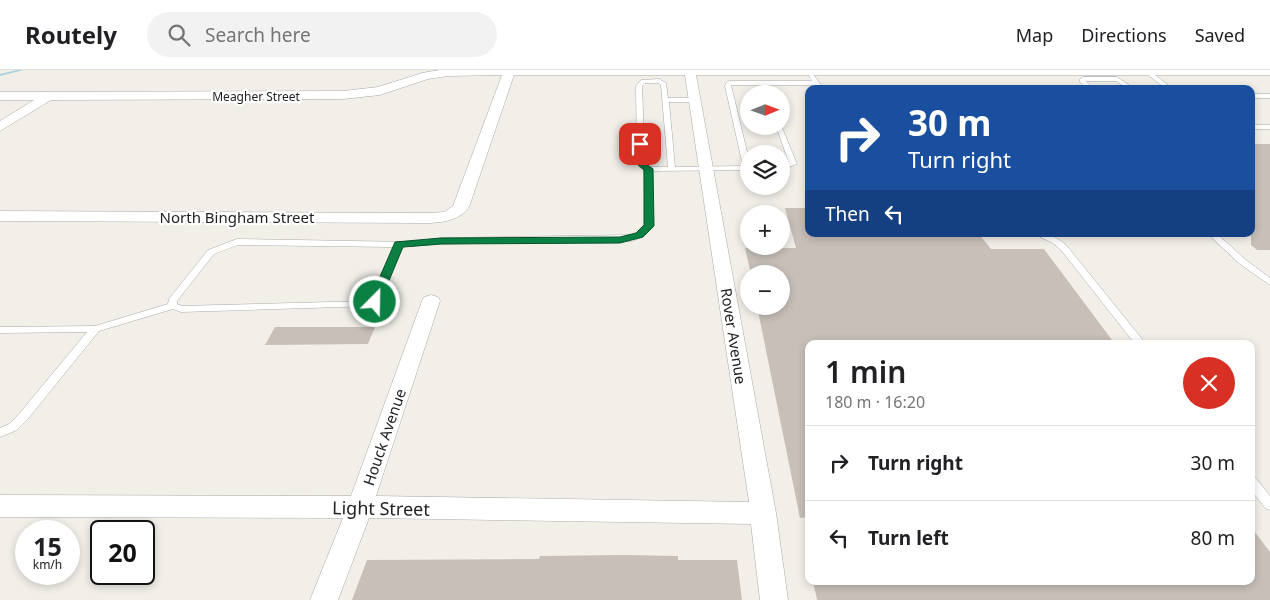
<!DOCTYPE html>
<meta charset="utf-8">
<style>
:root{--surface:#fff;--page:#f2f2f2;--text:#202124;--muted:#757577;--line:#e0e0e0}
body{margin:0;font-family:"Noto Sans",sans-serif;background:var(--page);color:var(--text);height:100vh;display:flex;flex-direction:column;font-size:19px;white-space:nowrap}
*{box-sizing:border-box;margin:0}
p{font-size:16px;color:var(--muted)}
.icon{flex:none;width:28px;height:28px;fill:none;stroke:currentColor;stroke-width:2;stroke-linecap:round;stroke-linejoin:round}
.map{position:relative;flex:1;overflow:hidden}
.details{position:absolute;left:805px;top:270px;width:450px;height:245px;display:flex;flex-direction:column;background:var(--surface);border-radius:10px;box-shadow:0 2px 8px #0003}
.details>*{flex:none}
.guide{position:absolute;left:805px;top:15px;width:450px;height:152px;border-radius:10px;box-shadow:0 2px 8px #0003;background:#1a4fa0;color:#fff;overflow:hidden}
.needle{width:32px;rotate:89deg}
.controls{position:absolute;left:740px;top:15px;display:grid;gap:10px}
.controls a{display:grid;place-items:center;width:50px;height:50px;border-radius:50%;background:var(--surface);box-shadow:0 2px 8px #0003;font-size:25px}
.speed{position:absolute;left:15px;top:450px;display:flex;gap:10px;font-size:25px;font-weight:700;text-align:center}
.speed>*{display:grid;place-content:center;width:65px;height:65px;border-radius:50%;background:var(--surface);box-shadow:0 2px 8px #0003;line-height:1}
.speed small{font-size:12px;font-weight:400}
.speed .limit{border:2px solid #111;border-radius:8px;background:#fff;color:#111}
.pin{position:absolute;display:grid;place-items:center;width:42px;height:42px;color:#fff;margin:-21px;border-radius:10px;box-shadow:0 2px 8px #0006}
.me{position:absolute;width:55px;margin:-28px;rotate:23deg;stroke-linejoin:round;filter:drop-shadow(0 0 4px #0008)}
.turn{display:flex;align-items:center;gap:18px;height:105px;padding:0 20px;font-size:22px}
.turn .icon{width:65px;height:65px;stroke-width:2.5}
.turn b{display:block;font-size:35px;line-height:42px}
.then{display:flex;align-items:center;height:48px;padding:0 20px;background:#0003;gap:10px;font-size:19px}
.round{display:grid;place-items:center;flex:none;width:52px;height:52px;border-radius:26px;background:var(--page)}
.overview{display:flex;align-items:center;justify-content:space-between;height:85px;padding:0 20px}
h1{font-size:30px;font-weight:600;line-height:38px}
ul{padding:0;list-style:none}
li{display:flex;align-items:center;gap:15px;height:75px;padding:0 20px;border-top:1px solid var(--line)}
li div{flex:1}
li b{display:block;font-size:19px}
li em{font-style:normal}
header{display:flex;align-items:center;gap:30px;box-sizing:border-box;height:70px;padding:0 25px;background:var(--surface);border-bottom:1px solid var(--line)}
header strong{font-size:24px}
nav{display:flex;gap:28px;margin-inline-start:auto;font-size:18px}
.search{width:350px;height:45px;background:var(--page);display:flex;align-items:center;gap:12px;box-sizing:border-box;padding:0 18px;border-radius:28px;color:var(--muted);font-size:19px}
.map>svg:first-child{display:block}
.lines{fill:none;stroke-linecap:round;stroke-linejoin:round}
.stream{fill:#aad3df;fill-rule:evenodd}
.building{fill:#c7bfb8}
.lane-casing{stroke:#a9a9a9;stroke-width:1}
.street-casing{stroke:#a9a9a9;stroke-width:1}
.lane{fill:#fff;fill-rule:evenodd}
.street{fill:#fff;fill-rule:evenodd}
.route{fill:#0b8043;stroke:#07532c}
.labels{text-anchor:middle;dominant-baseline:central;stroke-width:4.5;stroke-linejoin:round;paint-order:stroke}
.far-street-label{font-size:12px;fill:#222;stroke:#fff}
.street-label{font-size:15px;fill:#222;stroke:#fff}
.near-street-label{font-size:18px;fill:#222;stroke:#fff}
</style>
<header>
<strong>Routely</strong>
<div class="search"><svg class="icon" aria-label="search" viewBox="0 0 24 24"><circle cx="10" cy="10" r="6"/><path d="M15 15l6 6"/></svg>Search here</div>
<nav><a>Map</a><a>Directions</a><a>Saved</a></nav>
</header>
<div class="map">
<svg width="1270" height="530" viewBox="0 0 1270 530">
<rect width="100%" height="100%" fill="#f2efe9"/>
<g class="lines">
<path class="stream" d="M17,0H24L0,6V4Z"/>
</g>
<g class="building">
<path d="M1251,74H1270V180H1257L1251,175Z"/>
<path d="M785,138H809V164H979L991,179H1044L1115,274H809V447L800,448L757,236H781V204H751L745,178H796Z"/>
<path d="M275,257H375L368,274L265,275Z"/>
<path d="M1251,457L1270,482V530H817L813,511H1251Z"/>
<path d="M624,485L678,486V490H737L742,530H352L367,490L539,489L540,486Z"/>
</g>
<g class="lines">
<g class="lane-casing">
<g id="lane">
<path d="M806,0H810L824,19H818L815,15H768L771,24H765L762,15H731L749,90V100L652,101L653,156L642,167L632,171L441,174L402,177L380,232L373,236L181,242L173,239L99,261L27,350L17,360L0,367V358L9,354L19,344L87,262L0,263V257L95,256L168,234L169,229L208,180L237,169L411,172L441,168L631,165L636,163L645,155L644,100L637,94L636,16L641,10L659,9L666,13L668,28H695L698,30L695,32H669L675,97L743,96L725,16L726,13L729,11H812ZM645,13H658L661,15L668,97H650L645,93L642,16ZM238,175L393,177L371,230L369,231L182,236L177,234V231L214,184Z"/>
<path d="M1146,1H1150L1173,19H1166L1146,3Z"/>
<path d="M1117,7L1135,19H1128L1116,11H1086L1094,19H1087L1080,12V9L1083,7Z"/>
<rect x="1251" y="24" width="19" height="4"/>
<path d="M781,55L797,94L781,100V95L789,93L776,56H781Z"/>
<rect x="1251" y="55" width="19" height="4"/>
<path d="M1034,164C1047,163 1057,167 1067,176L1146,274H1135L1061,180L1053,173Z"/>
<path d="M1208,164H1217L1246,190L1270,208V215L1240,194Z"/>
<path d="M1251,406L1255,407L1270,426V440L1266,439L1251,420Z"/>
</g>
</g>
<g class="street-casing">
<path id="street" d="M440,0H1270V5H696L776,443L788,530H760L751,454L369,448L338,530H310L343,448L0,447V425L351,426L422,231L424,227L431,225L438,227L440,231L376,426L749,432L685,5H514L469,137C460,150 445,152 430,153L0,151V141L430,143L444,142L453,136L502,5L448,6L428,9L380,25L343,29L51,30L0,61V51L34,30H0V22L343,21L378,17L422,3Z"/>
</g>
<use href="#lane" class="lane"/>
<use href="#street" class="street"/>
</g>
<path class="route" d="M638,72L644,74L645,93L653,99L654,156L643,167L620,173L441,174L403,177L380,232L375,236L369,232L395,172L441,168L620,167L636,163L644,155V100L637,94Z"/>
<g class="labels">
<g class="far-street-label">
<text x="256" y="26">Meagher Street</text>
</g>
<g class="street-label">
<text x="237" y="147">North Bingham Street</text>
<text transform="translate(734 266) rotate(81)">Rover Avenue</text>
<text transform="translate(384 367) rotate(-71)">Houck Avenue</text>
</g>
<g class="near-street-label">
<text transform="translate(381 438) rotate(1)">Light Street</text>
</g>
</g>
</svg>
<div class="controls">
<a><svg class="needle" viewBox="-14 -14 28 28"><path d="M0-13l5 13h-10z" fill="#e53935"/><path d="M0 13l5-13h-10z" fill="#757577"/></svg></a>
<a><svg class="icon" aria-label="layers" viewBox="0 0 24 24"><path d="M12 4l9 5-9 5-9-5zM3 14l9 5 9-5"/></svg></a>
<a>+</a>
<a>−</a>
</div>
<div class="speed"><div>15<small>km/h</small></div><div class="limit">20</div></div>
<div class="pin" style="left:640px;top:74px;background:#d93025"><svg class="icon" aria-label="arrive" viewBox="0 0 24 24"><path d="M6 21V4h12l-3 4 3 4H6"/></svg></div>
<svg class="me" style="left:375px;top:232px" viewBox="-20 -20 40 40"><circle r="17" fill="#0b8043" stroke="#fff" stroke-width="3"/><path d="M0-11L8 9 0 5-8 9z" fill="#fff"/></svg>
<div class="guide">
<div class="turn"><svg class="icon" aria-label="right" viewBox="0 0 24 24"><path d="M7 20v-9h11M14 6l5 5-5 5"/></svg><div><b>30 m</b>Turn right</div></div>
<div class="then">Then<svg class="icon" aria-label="left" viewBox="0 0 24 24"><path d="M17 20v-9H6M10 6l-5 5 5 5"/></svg></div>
</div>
<section class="details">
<div class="overview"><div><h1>1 min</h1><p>180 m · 16:20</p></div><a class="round" style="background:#d93025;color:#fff"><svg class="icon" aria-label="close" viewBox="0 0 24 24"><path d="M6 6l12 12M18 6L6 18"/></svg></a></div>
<ul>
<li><svg class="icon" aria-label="right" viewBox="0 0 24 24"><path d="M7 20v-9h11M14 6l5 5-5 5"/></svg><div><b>Turn right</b></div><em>30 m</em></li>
<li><svg class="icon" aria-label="left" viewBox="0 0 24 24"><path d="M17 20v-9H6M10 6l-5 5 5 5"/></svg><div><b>Turn left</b></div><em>80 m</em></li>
</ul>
</section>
</div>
